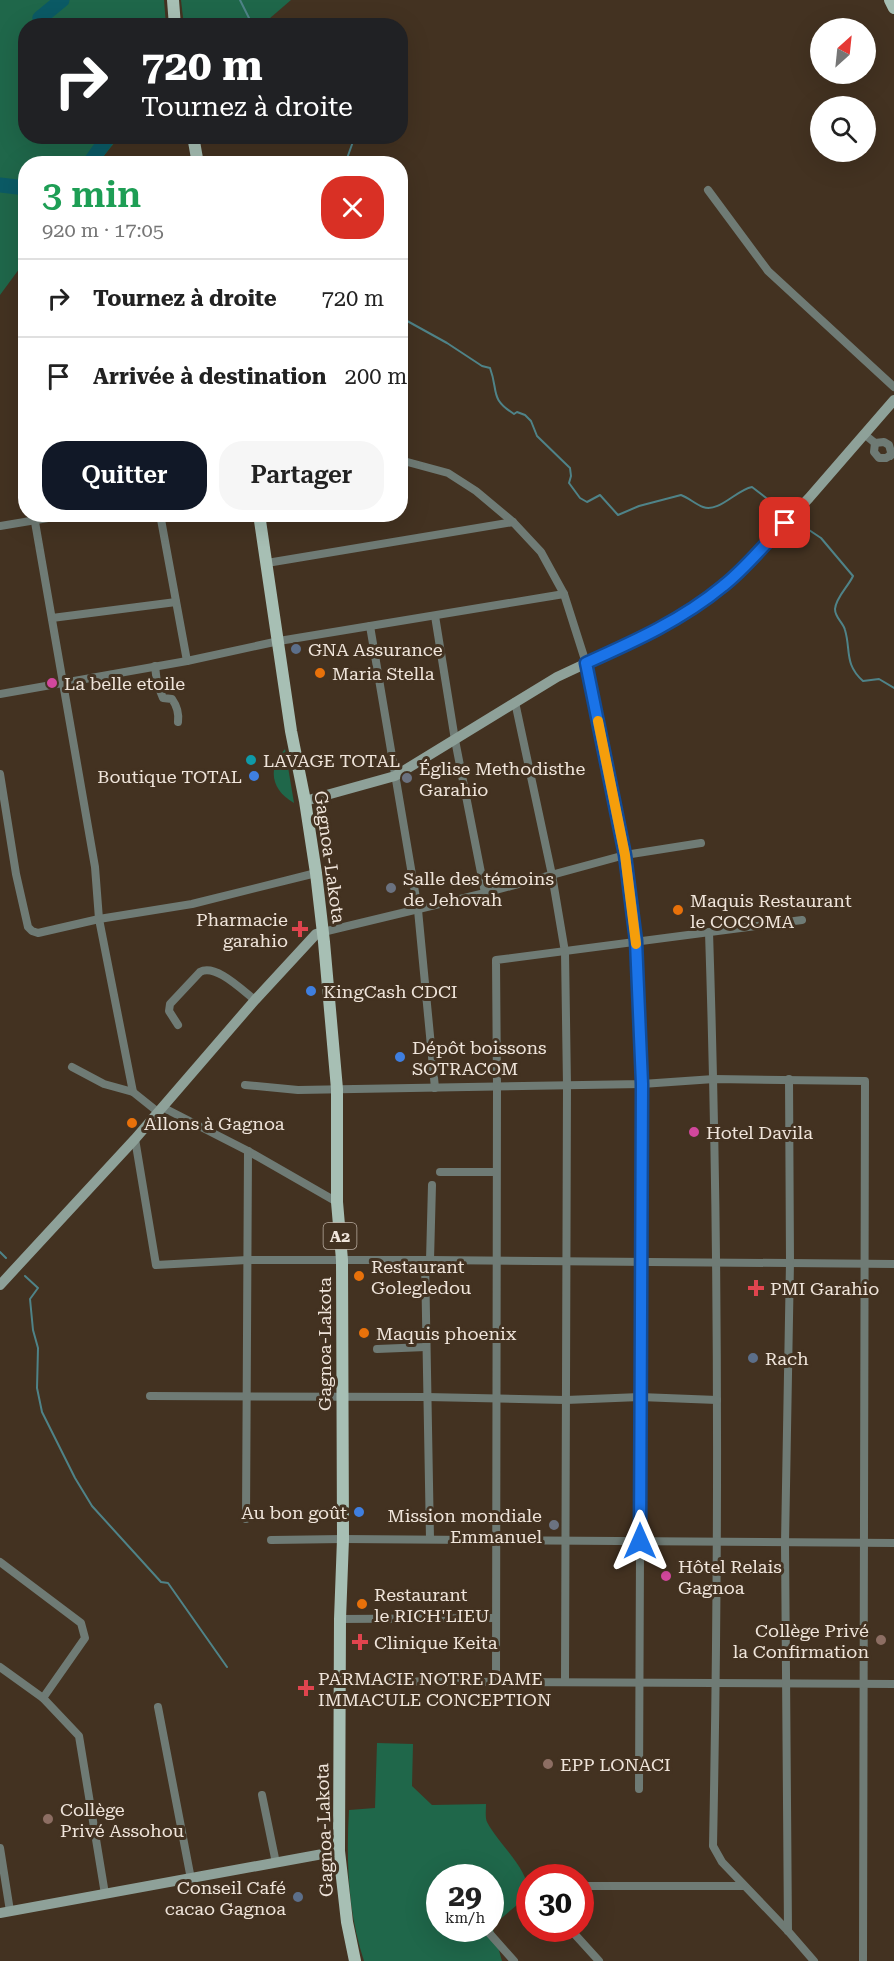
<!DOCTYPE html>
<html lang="fr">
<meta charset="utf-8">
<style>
:root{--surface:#fff;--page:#f6f6f6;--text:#222;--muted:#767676;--line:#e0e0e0;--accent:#111827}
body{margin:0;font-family:"Roboto Serif",serif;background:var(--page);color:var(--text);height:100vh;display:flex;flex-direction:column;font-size:22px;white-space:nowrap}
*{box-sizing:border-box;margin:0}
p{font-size:20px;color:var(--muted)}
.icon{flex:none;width:33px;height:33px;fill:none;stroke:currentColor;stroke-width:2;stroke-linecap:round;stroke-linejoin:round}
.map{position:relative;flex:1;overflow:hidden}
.panel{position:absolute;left:18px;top:156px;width:390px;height:366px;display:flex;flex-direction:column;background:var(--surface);border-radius:24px;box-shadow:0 6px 24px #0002}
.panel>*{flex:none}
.banner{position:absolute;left:18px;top:18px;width:390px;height:126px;border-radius:24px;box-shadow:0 6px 24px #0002;background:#202124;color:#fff;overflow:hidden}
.needle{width:39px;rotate:27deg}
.tools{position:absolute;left:810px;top:18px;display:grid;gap:12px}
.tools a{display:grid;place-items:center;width:66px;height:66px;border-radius:50%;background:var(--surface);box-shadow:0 6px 24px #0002;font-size:30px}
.speed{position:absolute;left:426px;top:1864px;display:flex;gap:12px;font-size:30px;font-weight:700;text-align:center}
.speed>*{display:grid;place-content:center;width:78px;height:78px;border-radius:50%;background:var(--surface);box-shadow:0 6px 24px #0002;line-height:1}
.speed small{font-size:15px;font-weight:400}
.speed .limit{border:9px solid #d22;background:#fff;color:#111}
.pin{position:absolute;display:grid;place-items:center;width:51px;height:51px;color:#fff;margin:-26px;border-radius:12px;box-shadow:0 3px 9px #0006}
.me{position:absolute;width:66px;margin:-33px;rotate:0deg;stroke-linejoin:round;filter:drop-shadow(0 0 4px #0008)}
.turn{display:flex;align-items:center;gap:21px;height:126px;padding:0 24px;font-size:27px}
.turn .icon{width:78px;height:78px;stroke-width:2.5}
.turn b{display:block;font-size:42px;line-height:51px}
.round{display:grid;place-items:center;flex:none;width:63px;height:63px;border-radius:24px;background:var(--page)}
.head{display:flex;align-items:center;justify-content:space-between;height:102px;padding:0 24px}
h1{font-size:36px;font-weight:600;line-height:45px;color:#1e9e55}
.cta{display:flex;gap:12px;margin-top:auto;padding:12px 24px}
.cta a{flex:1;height:69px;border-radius:24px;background:var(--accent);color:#fff;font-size:24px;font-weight:600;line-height:69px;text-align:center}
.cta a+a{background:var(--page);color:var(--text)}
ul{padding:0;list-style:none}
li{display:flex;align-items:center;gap:18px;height:78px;padding:0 24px;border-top:2px solid var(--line)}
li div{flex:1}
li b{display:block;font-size:22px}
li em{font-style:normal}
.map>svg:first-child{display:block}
.green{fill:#1f674a;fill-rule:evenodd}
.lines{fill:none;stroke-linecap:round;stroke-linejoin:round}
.stream{stroke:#4f8388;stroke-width:2}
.river{stroke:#0b5a65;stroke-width:15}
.street{stroke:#6f7b75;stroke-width:8}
.secondary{stroke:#8ea199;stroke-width:10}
.primary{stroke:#a7bfb4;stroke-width:12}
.route-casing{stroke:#114b97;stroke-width:15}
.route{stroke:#1a73e8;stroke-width:10}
.slow{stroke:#f59e0b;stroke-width:10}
.service-dot{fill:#5c6f8a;stroke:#433221;stroke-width:2}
.food-dot{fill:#e8710a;stroke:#433221;stroke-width:2}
.hotel-dot{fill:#d1479c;stroke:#433221;stroke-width:2}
.culture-dot{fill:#0f9aa8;stroke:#433221;stroke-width:2}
.shop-dot{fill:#3f7fe0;stroke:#433221;stroke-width:2}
.worship-dot{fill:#6b7280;stroke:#433221;stroke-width:2}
.health-dot{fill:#e0444e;stroke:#433221;stroke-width:2}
.education-dot{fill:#8d6e63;stroke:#433221;stroke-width:2}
.labels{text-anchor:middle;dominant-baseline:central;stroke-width:6;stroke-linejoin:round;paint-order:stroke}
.shield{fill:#433221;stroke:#bbafa2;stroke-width:1.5}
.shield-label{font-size:16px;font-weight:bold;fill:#efe4da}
.poi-label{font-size:18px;fill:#efe4da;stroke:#433221;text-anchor:start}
.street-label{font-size:18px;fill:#efe4da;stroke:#433221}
</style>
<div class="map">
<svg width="894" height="1961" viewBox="0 0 894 1961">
<rect width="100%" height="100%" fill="#433221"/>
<g class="green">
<path d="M0,0H164L166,25L26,26V136L119,137L98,163L26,164L25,261L0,295Z"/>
<path d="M181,0H291L262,25L184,26Z"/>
<path d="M285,749L294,803C271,790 267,768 285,749Z"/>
<path d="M377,1743L413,1744L412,1786L432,1805L486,1804C486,1810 485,1817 487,1822C499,1845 529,1868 529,1895L492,1926L502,1961H364C348,1913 346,1860 349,1810L375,1808ZM440,1878H490V1929H440Z"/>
</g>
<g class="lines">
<g class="stream">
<path d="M240,0L253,26"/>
<path d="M345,164L355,136"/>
<path d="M400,317L447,343L482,366L490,368C499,392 489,398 514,414L517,412L525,415L531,421L537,436L570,468L571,476L569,483L580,498L587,502L600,495L618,515L639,506L681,495C689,498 695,504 703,507C719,513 736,490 752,487L787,514"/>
<path d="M794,520L821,538L853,576C848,587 836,597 835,609C835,618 843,622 845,630C851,650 844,664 863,681L879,679L894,688"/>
<path d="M0,1252L6,1258"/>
<path d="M25,1276L38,1288L30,1299L33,1330L38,1348L37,1388L42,1412L75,1478L92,1506L161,1582L168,1583L227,1667"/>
</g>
<g class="river">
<path d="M44,26L40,18L62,0"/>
<path d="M89,164L109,136"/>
<path d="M0,185L26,188"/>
</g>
<g class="street">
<path d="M708,190L768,271L894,387"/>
<path d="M864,434L875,443L884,442L889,445L891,452L890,456"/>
<path d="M875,443L874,452L879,458H886L893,454"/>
<path d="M400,460L448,473L476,491L513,522L541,552L564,594L586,663L625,855L636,941L642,1084L639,1789"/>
<path d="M160,514L187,661"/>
<path d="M35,522L95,867L99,919L133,1092L158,1112"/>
<path d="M0,526L72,514"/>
<path d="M267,563L513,522"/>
<path d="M435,616L455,740L485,893"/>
<path d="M52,618L176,602"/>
<path d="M370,626L418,910L435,1088"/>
<path d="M155,666L157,683L163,698L172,699C177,706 179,714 178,722"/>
<path d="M0,694L187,661L279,641L564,594"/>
<path d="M515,702L552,875L565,952L567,1086L565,1681"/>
<path d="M0,774L16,874L28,927L32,931L38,933L99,919L192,904L316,873"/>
<path d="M323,932L485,893L625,855L701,843"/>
<path d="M709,932C719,1236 719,1541 713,1846L722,1862L788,1931L814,1961"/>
<path d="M178,1025L169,1011L170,1004L200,972C215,963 242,990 255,1000"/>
<path d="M72,1067L104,1084L133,1092"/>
<path d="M245,1085L298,1090L642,1084L714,1079L865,1081L863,1961"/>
<path d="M162,1107L248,1151L337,1202"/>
<path d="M135,1139L156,1265L247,1260H430L894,1264"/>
<path d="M440,1172H496"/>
<path d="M425,1260L430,1539"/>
<path d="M430,1260L432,1185"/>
<path d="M377,1349L426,1347"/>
<path d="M150,1396L427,1397L566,1400L640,1397L717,1400"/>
<path d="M246,1519L248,1151"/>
<path d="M271,1540L343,1539L894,1543"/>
<path d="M0,1562L81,1623L85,1638L43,1698"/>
<path d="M340,1619L496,1618"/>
<path d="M0,1667L43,1698L79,1736L105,1894"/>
<path d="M339,1681L894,1684"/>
<path d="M496,1681L497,1087L496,960L802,920"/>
<path d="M158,1707L191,1879"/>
<path d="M262,1795L276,1863"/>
<path d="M0,1848L10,1911"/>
<path d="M580,1886H743"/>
<path d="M570,1929L599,1961"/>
<path d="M788,1931L785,1543L790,1262L789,1079"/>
<path d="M490,1934L514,1961"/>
</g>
<g class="secondary">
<path d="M305,801L395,776L557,677L668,625L699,605L743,568L809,498L894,400"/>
<path d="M0,1285L135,1139L255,1000L316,934L323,932"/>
<path d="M0,1913L339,1851"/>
</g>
<g class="primary">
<path d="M173,0L175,26"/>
<path d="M890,0L894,8"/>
<path d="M193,136L198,164"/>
<path d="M259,514L291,731L305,801L316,873L324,942L337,1089V1202L342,1260L343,1539L340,1619L339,1851L347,1922L355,1961"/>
</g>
</g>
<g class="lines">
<g class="route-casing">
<path id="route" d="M640,1541L642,1084L636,941L625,855L586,663C635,641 682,620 723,586C746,568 765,544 785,523"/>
</g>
<use href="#route" class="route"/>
<path class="slow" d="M598,721L625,855L636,944"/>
</g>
<g class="service-dot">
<circle cx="296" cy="649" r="6"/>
<circle cx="753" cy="1358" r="6"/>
<circle cx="298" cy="1897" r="6"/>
</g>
<g class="food-dot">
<circle cx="320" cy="673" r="6"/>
<circle cx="678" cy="910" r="6"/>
<circle cx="132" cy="1123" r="6"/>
<circle cx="359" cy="1276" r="6"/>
<circle cx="364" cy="1333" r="6"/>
<circle cx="362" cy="1604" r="6"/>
</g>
<g class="hotel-dot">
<circle cx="52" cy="683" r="6"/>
<circle cx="694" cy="1132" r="6"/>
<circle cx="666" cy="1576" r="6"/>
</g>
<circle class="culture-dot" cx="251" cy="760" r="6"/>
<g class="shop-dot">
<circle cx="254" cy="776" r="6"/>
<circle cx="311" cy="991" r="6"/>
<circle cx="400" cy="1057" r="6"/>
<circle cx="359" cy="1512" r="6"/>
</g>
<g class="worship-dot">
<circle cx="407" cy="778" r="6"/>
<circle cx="391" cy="888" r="6"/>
<circle cx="554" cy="1525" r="6"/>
</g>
<g class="health-dot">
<path d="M297 920h6v6h6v6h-6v6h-6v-6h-6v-6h6z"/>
<path d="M753 1279h6v6h6v6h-6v6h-6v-6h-6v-6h6z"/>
<path d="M357 1633h6v6h6v6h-6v6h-6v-6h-6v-6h6z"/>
<path d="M303 1679h6v6h6v6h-6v6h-6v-6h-6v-6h6z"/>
</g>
<g class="education-dot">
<circle cx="881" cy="1640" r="6"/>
<circle cx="548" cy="1764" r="6"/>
<circle cx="48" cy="1819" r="6"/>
</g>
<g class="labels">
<rect class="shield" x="323.5" y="1223" width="33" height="26" rx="4.5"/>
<g class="shield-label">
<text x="340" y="1236">A2</text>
</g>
<g class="poi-label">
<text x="308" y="649">GNA Assurance</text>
<text x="332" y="673">Maria Stella</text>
<text x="64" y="683">La belle etoile</text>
<text x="263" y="760">LAVAGE TOTAL</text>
<text x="419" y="768">Église Methodisthe<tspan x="419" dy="21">Garahio</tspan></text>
<text x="242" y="776" text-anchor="end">Boutique TOTAL</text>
<text x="403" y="878">Salle des témoins<tspan x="403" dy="21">de Jehovah</tspan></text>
<text x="690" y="900">Maquis Restaurant<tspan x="690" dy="21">le COCOMA</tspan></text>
<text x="288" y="919" text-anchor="end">Pharmacie<tspan x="288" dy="21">garahio</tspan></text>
<text x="323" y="991">KingCash CDCI</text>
<text x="412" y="1047">Dépôt boissons<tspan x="412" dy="21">SOTRACOM</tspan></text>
<text x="144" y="1123">Allons à Gagnoa</text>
<text x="706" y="1132">Hotel Davila</text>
<text x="371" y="1266">Restaurant<tspan x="371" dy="21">Golegledou</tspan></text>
<text x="770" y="1288">PMI Garahio</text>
<text x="376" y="1333">Maquis phoenix</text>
<text x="765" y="1358">Rach</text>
<text x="347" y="1512" text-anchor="end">Au bon goût</text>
<text x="542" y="1515" text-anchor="end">Mission mondiale<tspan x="542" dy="21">Emmanuel</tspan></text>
<text x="678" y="1566">Hôtel Relais<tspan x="678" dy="21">Gagnoa</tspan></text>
<text x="374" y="1594">Restaurant<tspan x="374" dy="21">le RICH'LIEU</tspan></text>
<text x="869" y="1630" text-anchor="end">Collège Privé<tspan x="869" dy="21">la Confirmation</tspan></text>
<text x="374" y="1642">Clinique Keita</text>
<text x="318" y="1678">PARMACIE NOTRE DAME<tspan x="318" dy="21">IMMACULE CONCEPTION</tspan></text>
<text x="560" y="1764">EPP LONACI</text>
<text x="60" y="1809">Collège<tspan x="60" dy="21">Privé Assohou</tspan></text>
<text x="286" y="1887" text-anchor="end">Conseil Café<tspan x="286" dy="21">cacao Gagnoa</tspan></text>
</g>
<g class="street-label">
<text transform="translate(330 857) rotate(82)">Gagnoa-Lakota</text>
<text transform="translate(324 1344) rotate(-90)">Gagnoa-Lakota</text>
<text transform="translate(324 1830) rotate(-92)">Gagnoa-Lakota</text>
</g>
</g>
</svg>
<div class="tools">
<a><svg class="needle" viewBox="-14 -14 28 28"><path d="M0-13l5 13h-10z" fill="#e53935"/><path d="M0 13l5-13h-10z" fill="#767676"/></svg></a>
<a><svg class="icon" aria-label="search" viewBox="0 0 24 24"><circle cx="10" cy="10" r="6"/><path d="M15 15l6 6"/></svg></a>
</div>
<div class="speed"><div>29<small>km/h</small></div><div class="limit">30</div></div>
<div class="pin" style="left:785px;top:523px;background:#d93025"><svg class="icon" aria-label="arrive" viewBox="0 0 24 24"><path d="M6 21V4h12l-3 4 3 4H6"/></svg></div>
<svg class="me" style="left:640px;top:1541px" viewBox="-20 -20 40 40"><path d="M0-17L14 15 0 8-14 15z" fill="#1a73e8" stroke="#fff" stroke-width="4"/></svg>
<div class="banner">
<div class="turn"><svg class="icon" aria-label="right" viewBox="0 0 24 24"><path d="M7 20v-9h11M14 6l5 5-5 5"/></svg><div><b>720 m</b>Tournez à droite</div></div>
</div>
<section class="panel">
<div class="head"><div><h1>3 min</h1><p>920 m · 17:05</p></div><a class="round" style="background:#d93025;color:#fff"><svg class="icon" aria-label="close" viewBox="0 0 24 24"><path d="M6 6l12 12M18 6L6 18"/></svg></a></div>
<ul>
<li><svg class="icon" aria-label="right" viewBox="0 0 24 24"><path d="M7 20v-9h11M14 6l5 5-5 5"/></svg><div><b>Tournez à droite</b></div><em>720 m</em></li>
<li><svg class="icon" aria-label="arrive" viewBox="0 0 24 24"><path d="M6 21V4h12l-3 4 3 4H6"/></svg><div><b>Arrivée à destination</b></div><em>200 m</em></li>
</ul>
<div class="cta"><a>Quitter</a><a>Partager</a></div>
</section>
</div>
